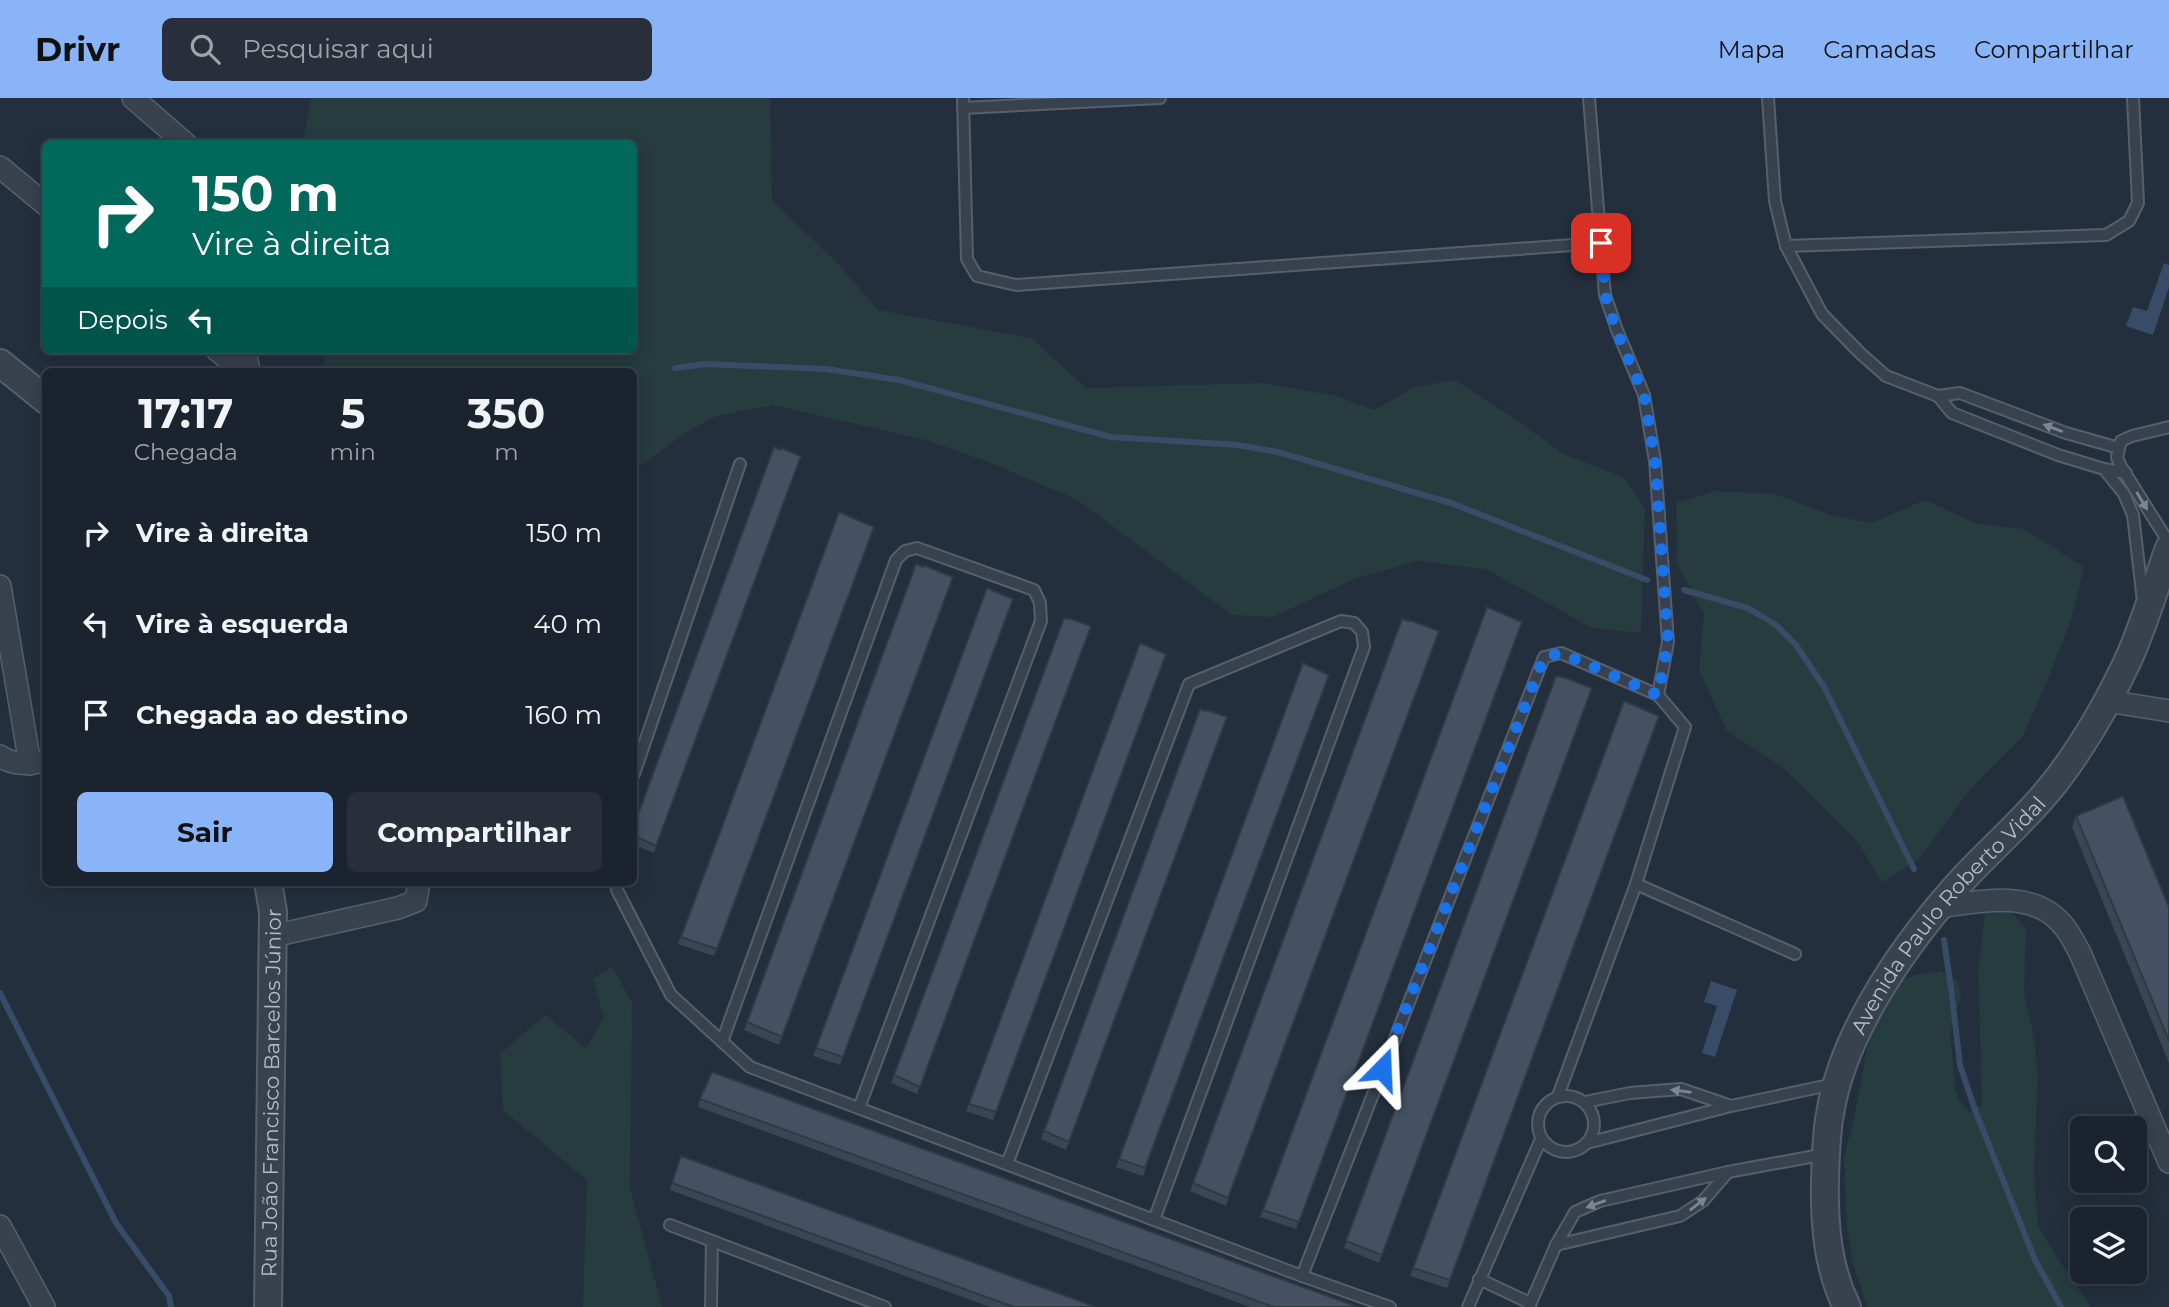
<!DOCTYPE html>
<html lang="pt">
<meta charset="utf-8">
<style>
:root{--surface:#1b232e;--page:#282f3a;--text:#f1f3f6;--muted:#a0a4aa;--line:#39404a;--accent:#8ab4f8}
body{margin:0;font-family:Montserrat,sans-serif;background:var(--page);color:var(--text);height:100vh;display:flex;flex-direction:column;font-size:26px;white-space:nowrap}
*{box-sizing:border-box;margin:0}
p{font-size:23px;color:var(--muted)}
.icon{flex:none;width:38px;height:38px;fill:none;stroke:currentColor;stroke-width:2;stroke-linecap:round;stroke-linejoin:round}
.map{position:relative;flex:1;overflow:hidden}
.drawer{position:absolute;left:42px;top:270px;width:595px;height:518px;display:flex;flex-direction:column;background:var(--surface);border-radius:10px;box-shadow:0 4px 18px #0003,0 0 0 2px var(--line)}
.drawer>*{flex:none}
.guide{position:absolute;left:42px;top:42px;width:595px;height:214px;border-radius:10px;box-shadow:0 4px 18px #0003,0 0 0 2px var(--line);background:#00695c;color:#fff;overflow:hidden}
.controls{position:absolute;left:2070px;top:1018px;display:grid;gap:14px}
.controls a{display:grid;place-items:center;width:77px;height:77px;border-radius:10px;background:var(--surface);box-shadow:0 4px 18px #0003,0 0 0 2px var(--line);font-size:35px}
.pin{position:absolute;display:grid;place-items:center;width:60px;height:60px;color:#fff;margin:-30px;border-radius:14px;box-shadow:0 4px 10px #0006}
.me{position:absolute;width:77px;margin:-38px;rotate:21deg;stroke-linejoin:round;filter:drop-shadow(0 0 5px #0008)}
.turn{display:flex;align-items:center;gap:24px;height:147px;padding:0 35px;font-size:32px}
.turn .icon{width:91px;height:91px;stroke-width:2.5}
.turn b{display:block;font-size:49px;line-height:60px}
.then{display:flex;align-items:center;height:66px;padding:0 35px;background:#0003;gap:14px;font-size:26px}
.eta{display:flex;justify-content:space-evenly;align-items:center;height:119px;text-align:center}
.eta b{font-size:42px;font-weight:700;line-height:49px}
.primary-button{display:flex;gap:14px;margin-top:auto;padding:14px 35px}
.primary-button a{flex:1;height:80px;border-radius:10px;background:var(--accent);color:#111;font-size:28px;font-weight:700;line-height:80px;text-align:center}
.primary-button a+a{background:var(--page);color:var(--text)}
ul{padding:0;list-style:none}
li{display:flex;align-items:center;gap:21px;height:91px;padding:0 35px}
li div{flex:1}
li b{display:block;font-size:26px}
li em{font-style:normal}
header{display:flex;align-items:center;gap:42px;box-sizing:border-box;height:98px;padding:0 35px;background:var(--accent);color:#111}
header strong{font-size:33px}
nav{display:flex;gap:38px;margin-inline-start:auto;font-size:24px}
.search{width:490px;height:63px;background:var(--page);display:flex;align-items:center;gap:18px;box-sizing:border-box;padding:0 24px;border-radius:10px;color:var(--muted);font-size:26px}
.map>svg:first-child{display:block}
.green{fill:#263c3f}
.water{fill:#394c67}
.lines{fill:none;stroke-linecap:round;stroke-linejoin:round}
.stream{stroke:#394c67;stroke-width:6}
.service-casing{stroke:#565f6c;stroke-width:14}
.minor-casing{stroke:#565f6c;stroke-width:24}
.tertiary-casing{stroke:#565f6c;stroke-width:30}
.service{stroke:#38414e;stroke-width:10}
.minor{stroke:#38414e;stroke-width:21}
.tertiary{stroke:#38414e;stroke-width:26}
.wall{fill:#3b4654}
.building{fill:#455162;stroke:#303945;stroke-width:2}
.oneway{fill:#7c8592}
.route{stroke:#1a73e8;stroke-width:12;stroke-dasharray:0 21.6}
.labels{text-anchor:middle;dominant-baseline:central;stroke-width:6;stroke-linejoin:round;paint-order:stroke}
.street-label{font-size:21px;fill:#b4bcc9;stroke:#1d2633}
</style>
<header>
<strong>Drivr</strong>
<div class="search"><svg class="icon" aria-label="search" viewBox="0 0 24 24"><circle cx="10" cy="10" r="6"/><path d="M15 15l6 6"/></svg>Pesquisar aqui</div>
<nav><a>Mapa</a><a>Camadas</a><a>Compartilhar</a></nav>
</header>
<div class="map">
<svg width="2169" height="1209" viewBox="0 0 2169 1209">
<rect width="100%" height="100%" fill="#242f3e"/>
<g class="green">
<path d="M311,0H770L772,102L838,166L878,212L1031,240L1086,290L1262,285L1337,298L1374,312L1415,289L1455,282L1521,325L1563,356L1624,379L1645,411L1641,535L1592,530L1486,471L1417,463L1354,481L1273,519L1232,517L1076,401L988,364L926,342L773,307L716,318L685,335L634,372V273H322L326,252H634V46L303,45Z"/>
<path d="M1715,393L1775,396L1833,418L1872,425L1925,402L1975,425L2024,431L2084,469L2072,519L2049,579L2023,638L1971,690L1918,762L1882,784L1857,743L1782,669L1727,633L1699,572L1704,516L1677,466L1676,405Z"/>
<path d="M1998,810L2009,812L2026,831L2024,895L2035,945L2038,978L2034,1073L2038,1127L2052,1152L2091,1209H1867L1853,1166L1847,1128L1844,1058L1854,1021L1871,929L1899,883L1915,877L1942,873L1958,884L1961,900L1954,916L1950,935L1955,990L1959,1003L1969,1014L1982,1007L1978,870L1985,816Z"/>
<path d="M612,868L632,905L630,1091L662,1209H583L587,1082L503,1012L500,956L545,917L586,950L604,920L593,881Z"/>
</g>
<g class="water">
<path d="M2164,165L2169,167V189L2153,237L2126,228L2133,209L2147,213Z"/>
<path d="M1711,883L1737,892L1715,959L1702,955L1717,908L1704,904Z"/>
</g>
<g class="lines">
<g class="stream">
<path d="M675,270L705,266L826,271L899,282L1111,339L1238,347L1278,354L1451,405L1647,482"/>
<path d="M1684,492L1748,510L1776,527L1796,547L1824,589L1914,771"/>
<path d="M1944,842L1951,890L1960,967L1975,1012L2035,1162L2061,1209"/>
<path d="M0,895L116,1125L169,1198L171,1209"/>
</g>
<g class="service-casing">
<g id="service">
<path d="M963,0L967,161L977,178L1016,187L1601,145"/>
<path d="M1589,0L1605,197L1617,232L1644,297L1655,363L1668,544L1658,597"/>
<path d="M1768,0L1775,103L1786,148L1822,216L1860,255L1886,278L1938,298L1960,295L2066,335L2119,350"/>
<path d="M963,10L1160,0"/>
<path d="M1786,148L2106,137L2129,123L2138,105L2133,0"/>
<path d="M1938,298L1952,315L2058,357L2104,371L2126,375"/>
<path d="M2169,329L2132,338L2121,343L2117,359L2120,367L2169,445"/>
<path d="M2104,371L2124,396L2133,417L2143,503"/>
<path d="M634,676L740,366"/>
<path d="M616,784L617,792L671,897L750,969L1302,1178L1390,1209"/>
<path d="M1636,786L1795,856"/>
<path d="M722,944L896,462L905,453L917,450L1034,492L1040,505L1041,523L859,1010"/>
<circle cx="1566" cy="1026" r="28"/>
<path d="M1585,1004L1630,995L1681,991L1731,1008"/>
<path d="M1587,1045L1731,1008L1834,986"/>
<path d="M1007,1066L1189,586L1341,523L1354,525L1362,534L1364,549L1154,1122"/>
<path d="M670,1127L885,1209"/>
<path d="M1556,1147L1680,1118L1703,1103L1728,1074"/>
<path d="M1302,1178L1544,559L1561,555L1658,597L1685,629L1636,786L1558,998"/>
<path d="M1479,1181L1530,1205"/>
<path d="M711,1209L712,1143"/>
<path d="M1468,1209L1541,1041"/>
<path d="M1529,1209L1556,1147L1575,1114L1600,1103L1728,1074L1826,1056"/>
</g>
</g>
<g class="minor-casing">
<g id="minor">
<path d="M133,0L186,46"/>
<path d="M0,69L46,107"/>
<path d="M217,252L242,273"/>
<path d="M245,252L249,273"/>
<path d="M0,488L30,666"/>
<path d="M2107,603L2169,613"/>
<path d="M0,658C14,668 29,666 46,663"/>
<path d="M1937,809C1981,804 2036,789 2066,831C2072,839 2076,848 2080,855L2169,1064"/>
<path d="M273,838L398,810L416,803L419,784"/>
<path d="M0,1128L44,1209"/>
</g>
</g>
<g class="tertiary-casing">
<g id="tertiary">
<path d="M0,265L46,302"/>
<path id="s1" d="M268,1209L273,814L268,784"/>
<path id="s2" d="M1847,1209C1827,1169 1824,1124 1825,1080C1826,1058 1826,1037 1830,1016C1843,932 1908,841 1965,779C1995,747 2029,718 2056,683C2085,645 2109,603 2129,560C2145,524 2156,486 2169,450"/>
</g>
</g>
<use href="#service" class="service"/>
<use href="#minor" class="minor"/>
<use href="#tertiary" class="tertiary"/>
</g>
<g class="wall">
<path d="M801,358L654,755L634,747V727Z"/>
<path d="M839,414L874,429L714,858L678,846Z"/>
<path d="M916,466L953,479L779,947L744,932Z"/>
<path d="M987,490L1013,501L840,967L813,958Z"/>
<path d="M1487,509L1522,524L1296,1131L1260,1119Z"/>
<path d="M1402,521L1439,533L1226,1108L1190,1093Z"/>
<path d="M1091,528L917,996L891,985L894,977Z"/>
<path d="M1140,545L1166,556L993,1022L966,1013Z"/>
<path d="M1303,565L1329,577L1143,1078L1116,1069Z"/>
<path d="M1556,578L1592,590L1379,1165L1344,1150Z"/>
<path d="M1624,603L1659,618L1447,1190L1410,1178Z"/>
<path d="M1200,611L1227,619L1066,1052L1041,1041Z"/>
<path d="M2076,718L2169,809V965L2072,729Z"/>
<path d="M700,1001L1358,1209H1250L698,1009Z"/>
<path d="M678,1065L1096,1209H990L670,1092Z"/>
</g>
<g class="building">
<path d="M774,349L780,352L781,350L801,358L656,748L634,738V727Z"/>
<path d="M839,414L874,429L717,851L681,839Z"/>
<path d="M916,466L923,469V467L953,479L782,939L747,924Z"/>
<path d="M987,490L1013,501L843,959L816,950Z"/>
<path d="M1487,509L1522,524L1299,1124L1263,1112Z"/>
<path d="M1064,520L1071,521L1091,528L920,989L894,977Z"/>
<path d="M1402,521L1409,523V522L1439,533L1228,1100L1193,1085Z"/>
<path d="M1140,545L1166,556L996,1014L969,1006Z"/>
<path d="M1303,565L1329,577L1145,1070L1119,1061Z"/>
<path d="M1556,578L1563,579L1592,590L1382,1157L1346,1143Z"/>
<path d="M1624,603L1659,618L1450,1182L1413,1170Z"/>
<path d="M1200,611L1206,613L1207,612L1227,619L1069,1044L1044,1033Z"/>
<path d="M2123,698L2169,809V943L2076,718Z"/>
<path d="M712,974L1358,1209H1274L700,1001Z"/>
<path d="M681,1058L1096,1209H1014L672,1085Z"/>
</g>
<defs><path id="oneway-solid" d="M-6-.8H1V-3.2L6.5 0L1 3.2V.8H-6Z" transform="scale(1.75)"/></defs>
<g class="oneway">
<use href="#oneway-solid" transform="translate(2053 330) rotate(-159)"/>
<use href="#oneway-solid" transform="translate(2142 403) rotate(59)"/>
<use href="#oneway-solid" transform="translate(1681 993) rotate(-172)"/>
<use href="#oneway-solid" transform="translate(1596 1106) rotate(160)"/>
<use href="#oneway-solid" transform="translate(1698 1106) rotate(-38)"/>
</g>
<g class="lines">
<path class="route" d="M1382,971L1544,559L1561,555L1658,597L1668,544L1655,363L1644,297L1616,232L1605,197L1601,145"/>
</g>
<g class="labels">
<g class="street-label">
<text stroke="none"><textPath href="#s2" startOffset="432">Avenida Paulo Roberto Vidal</textPath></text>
<text stroke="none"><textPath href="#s1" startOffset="214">Rua João Francisco Barcelos Júnior</textPath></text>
</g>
</g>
</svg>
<div class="controls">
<a><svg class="icon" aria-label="search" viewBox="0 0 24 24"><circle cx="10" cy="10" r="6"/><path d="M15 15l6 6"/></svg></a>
<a><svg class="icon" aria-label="layers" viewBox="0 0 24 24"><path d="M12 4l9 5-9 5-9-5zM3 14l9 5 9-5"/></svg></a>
</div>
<div class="pin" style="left:1601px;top:145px;background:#d93025"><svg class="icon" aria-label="arrive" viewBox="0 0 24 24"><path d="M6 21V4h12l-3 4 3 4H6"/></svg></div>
<svg class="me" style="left:1382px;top:971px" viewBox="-20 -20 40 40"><path d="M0-17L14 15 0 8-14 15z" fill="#1a73e8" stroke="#fff" stroke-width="4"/></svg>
<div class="guide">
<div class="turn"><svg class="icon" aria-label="right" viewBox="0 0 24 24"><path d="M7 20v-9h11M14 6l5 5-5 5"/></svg><div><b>150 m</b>Vire à direita</div></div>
<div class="then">Depois<svg class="icon" aria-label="left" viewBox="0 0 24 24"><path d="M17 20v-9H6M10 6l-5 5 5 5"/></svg></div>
</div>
<section class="drawer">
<div class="eta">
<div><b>17:17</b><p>Chegada</p></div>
<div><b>5</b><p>min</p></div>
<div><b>350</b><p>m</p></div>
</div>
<ul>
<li><svg class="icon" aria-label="right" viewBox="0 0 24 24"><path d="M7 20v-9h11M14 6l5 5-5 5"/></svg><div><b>Vire à direita</b></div><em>150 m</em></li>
<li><svg class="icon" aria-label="left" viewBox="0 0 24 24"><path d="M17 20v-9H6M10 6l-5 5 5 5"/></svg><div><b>Vire à esquerda</b></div><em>40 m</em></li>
<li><svg class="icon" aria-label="arrive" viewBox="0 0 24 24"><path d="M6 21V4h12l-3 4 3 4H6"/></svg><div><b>Chegada ao destino</b></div><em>160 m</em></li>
</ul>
<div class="primary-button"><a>Sair</a><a>Compartilhar</a></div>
</section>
</div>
